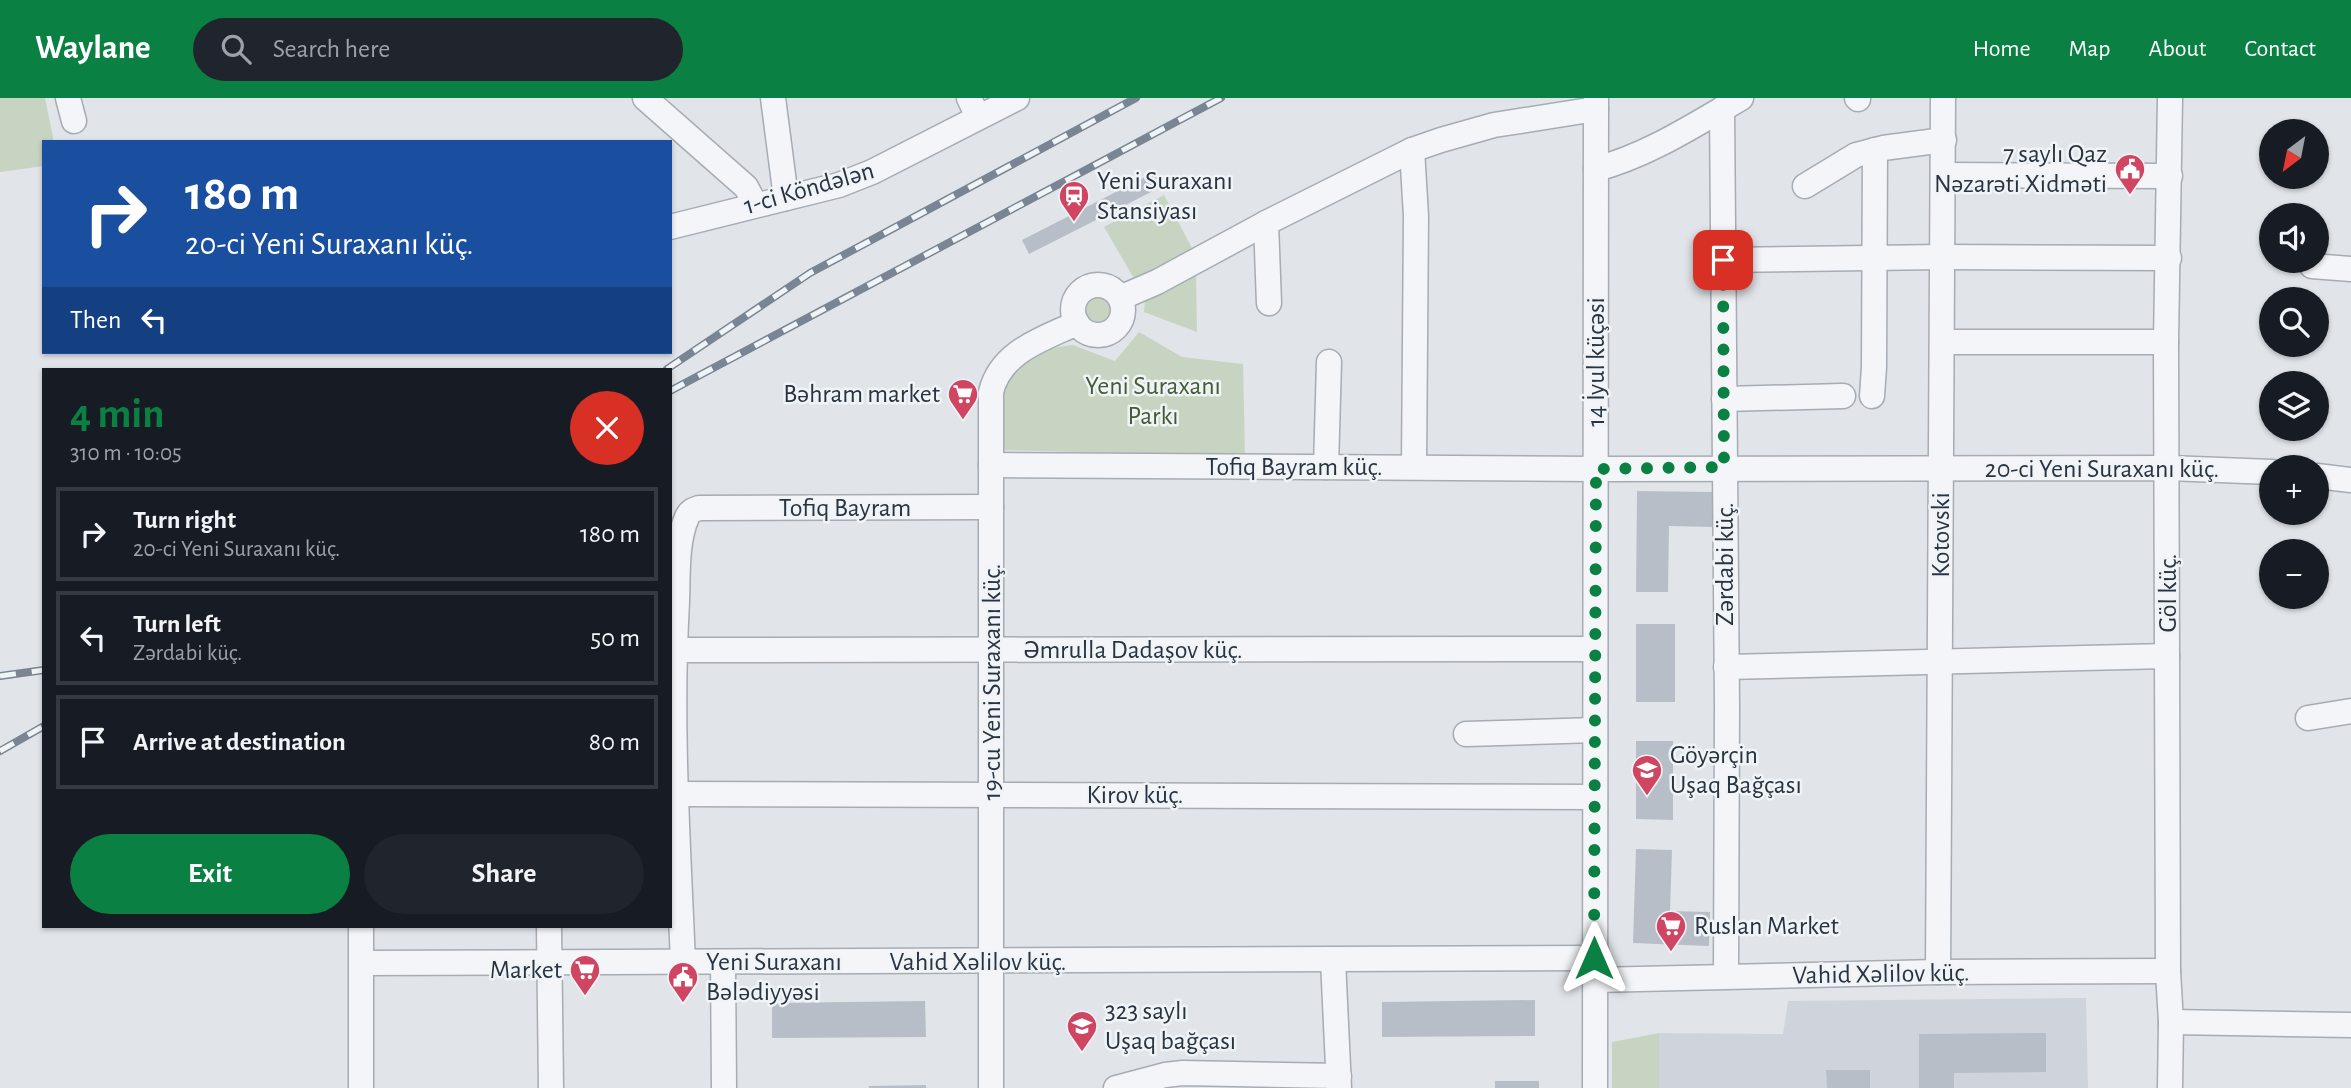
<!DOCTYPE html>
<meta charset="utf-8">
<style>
:root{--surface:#171b24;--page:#20242c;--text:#f1f3f6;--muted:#9ea1a6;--line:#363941;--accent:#0b8043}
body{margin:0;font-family:"Alegreya Sans",sans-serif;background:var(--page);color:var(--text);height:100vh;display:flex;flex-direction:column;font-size:26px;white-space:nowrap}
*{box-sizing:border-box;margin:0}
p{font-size:23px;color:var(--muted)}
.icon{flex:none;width:38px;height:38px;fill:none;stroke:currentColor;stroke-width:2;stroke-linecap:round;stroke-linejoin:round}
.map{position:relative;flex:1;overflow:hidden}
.sheet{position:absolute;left:42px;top:270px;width:630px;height:560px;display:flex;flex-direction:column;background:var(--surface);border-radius:0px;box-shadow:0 2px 5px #0004}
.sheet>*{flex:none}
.banner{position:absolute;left:42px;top:42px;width:630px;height:214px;border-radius:0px;box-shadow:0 2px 5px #0004;background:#1a4fa0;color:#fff;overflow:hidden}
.needle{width:46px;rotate:212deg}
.fabs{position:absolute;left:2259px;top:21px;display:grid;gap:14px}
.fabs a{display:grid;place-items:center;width:70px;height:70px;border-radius:50%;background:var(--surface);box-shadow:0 2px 5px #0004;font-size:35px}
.pin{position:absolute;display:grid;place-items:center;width:60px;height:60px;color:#fff;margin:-30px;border-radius:14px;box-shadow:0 4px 10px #0006}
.me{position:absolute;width:77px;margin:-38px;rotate:0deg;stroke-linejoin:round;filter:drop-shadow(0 0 5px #0008)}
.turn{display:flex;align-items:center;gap:24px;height:147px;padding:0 28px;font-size:32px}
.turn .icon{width:91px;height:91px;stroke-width:2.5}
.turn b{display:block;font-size:49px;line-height:60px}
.then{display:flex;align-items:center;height:66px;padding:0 28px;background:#0003;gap:14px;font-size:26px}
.round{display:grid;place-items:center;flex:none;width:74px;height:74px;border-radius:37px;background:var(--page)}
.overview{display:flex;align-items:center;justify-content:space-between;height:119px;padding:0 28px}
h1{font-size:42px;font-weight:700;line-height:52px;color:var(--accent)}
.cta{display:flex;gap:14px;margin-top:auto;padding:14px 28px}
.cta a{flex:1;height:80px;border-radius:42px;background:var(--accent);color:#fff;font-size:28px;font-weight:700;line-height:80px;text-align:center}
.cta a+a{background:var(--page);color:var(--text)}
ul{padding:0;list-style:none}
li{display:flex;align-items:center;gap:21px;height:94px;margin:0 14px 10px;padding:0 14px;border:4px solid var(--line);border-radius:0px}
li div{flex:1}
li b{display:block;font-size:26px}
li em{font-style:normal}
header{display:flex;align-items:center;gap:42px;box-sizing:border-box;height:98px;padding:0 35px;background:var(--accent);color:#fff}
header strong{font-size:33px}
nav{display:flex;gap:38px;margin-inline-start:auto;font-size:24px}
.search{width:490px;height:63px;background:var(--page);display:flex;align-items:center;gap:18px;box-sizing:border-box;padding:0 24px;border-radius:38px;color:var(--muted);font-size:26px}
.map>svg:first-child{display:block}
.built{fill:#cfd4dc}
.green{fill:#c7d4c2}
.building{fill:#b8bec7}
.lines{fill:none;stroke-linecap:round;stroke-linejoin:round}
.minor-casing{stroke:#a6acb4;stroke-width:27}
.minor{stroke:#f4f5f8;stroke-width:24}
.rail-casing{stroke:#7a8594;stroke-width:8}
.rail{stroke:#f1f4f7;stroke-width:5;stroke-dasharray:16;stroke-linecap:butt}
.route{stroke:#0b8043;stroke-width:12;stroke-dasharray:0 21.6}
.labels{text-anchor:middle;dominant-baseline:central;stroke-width:5;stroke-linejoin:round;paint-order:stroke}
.poi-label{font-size:26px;fill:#293342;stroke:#f1f4f7;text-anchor:start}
.street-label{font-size:26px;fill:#293342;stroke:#f1f4f7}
.park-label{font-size:26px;fill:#405d36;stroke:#f1f4f7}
</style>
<header>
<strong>Waylane</strong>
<div class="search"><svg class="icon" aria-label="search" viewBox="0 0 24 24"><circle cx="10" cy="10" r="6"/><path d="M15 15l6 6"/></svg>Search here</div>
<nav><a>Home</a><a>Map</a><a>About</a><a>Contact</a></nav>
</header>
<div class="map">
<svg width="2351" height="990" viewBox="0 0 2351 990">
<rect width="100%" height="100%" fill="#e1e5ea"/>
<path class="built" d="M2086,900L2088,990H1659V935L1783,936L1788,903Z"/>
<g class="green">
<path d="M0,0H45L54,44H44V68L0,74Z"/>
<path d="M1164,97L1193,152L1136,184L1104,129Z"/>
<path d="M1196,176L1197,234L1144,214L1145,202Z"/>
<circle cx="1099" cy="213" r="13"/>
<path d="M1139,234L1182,259L1243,266L1245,358L997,352L1002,283L1016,264L1044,251L1073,247L1115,263Z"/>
<path d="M1659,935V990H1612V944Z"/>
</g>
<g class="building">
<path d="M1155,74L1163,88L1029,156L1022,142Z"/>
<path d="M1637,393L1712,394V429L1669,428L1668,494H1636Z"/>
<rect x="1636" y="526" width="39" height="78"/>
<path d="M1636,643H1673V722L1636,721Z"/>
<path d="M1636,751L1672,752L1670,813L1710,814L1709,848L1633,845Z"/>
<path d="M1535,902V938L1382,939V904Z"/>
<path d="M925,903L926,939L772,940V905Z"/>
<path d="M2046,935V974L1954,975V990H1919V936Z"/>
<path d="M1826,972H1870V990H1827Z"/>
<rect x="1495" y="983" width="44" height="7"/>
<path d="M926,987V990H869V988Z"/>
</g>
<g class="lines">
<g class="minor-casing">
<g id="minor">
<path d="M68,0L74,23"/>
<path d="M645,0L746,89L755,106"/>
<path d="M773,0L786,100"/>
<path d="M969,0L978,19"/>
<path d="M1857,0L1858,1"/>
<path d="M2170,0L2166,244L2168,873L2171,924L2170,990"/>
<path d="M1722,11L1727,608L1726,878"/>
<path d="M1412,52L1416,118L1414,369"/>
<path d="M1596,71C1647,58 1696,26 1741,0"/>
<path d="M1943,77L2170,78"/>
<path d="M1805,88L1856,57L1883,50L1944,42"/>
<path d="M1266,125L1269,205"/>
<path d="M670,129L839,87L872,74L1017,0"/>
<path d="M1723,162L1942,159L2169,160"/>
<path d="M2312,168L2351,171"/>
<circle cx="1098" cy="212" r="25"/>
<path d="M1120,200L1157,184L1266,125L1412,52L1441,42L1494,27L1596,11"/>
<path d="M1943,244H2166"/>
<path d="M1872,298L1874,269L1875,52"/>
<path d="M1724,301L1843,298"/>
<path d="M991,367L1596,371L2168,370L2272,374"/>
<path d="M1326,369L1329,264"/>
<path d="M2317,378L2351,382"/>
<path d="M670,552L1595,551"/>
<path d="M1726,569L2167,558"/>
<path d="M2308,620L2351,613"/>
<path d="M1466,636L1595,632"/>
<path d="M676,696L1595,699"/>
<path d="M361,828V990"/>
<path d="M549,828L551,990"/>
<path d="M1333,862L1339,990"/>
<path d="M683,864C678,744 670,624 677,504C678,478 676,444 687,419C690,413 693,412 699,410L991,409"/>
<path d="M723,864L724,990"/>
<path d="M362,865L1594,860"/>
<path d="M1938,874L1943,0"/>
<path d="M1595,882L1938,874L2168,873"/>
<path d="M2171,924L2351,927"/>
<path d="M991,990V294C1001,253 1043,241 1077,225"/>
<path d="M1116,990L1165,977L1183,975L1339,978"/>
<path d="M1595,990L1596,0"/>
</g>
</g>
<use href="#minor" class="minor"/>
<g class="rail-casing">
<g id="rail">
<path d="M667,271L810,175L1136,0"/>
<path d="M670,293L1221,0"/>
<path d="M0,578L44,572"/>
<path d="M0,653L44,628"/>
</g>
</g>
<use href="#rail" class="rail"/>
</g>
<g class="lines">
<path class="route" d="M1594,860L1596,371L1724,369L1723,162"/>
</g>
<defs>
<g id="civic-pin" transform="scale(1.575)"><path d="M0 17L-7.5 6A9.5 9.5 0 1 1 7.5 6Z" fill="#cf4562" stroke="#f1f4f7"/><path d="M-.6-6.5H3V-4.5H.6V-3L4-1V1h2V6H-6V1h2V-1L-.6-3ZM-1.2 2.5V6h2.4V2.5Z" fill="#fff"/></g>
<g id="station-pin" transform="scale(1.575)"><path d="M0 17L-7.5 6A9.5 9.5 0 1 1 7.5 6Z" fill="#cf4562" stroke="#f1f4f7"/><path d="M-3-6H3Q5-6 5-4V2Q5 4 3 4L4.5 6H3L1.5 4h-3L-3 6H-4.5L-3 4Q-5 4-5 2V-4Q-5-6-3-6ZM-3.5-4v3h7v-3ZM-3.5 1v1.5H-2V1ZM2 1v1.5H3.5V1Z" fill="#fff"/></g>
<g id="supermarket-pin" transform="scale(1.575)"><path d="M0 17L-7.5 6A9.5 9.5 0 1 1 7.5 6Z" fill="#cf4562" stroke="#f1f4f7"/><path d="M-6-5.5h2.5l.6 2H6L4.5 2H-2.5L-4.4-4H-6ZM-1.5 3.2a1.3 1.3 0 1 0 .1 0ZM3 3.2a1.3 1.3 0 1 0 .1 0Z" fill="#fff"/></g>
<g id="school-pin" transform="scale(1.575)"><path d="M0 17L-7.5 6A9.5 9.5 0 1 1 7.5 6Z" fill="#cf4562" stroke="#f1f4f7"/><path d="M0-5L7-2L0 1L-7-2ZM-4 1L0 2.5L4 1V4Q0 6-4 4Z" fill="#fff"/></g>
</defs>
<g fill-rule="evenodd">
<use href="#civic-pin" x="2130" y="71"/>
<use href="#station-pin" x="1074" y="98"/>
<use href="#supermarket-pin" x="963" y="296"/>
<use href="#school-pin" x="1647" y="672"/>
<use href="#supermarket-pin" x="1671" y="828"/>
<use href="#supermarket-pin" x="585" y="872"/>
<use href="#civic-pin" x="683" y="879"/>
<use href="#school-pin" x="1082" y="928"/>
</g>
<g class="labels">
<g class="poi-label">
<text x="2107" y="56" text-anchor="end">7 saylı Qaz<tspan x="2107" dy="30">Nəzarəti Xidməti</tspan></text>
<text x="1097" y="83">Yeni Suraxanı<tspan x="1097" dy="30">Stansiyası</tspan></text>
<text x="940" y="296" text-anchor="end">Bәhram market</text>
<text x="1670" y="657">Göyərçin<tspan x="1670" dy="30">Uşaq Bağçası</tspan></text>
<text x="1694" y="828">Ruslan Market</text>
<text x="706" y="864">Yeni Suraxanı<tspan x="706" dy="30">Bələdiyyəsi</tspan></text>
<text x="562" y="872" text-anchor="end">Market</text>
<text x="1105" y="913">323 saylı<tspan x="1105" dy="30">Uşaq bağçası</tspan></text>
</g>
<g class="street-label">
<text transform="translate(809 90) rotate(-16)">1-ci Köndələn</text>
<text transform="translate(1596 264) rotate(-90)">14 İyul küçəsi</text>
<text x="1294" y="369">Tofiq Bayram küç.</text>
<text x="2102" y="371">20-ci Yeni Suraxanı küç.</text>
<text x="845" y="410">Tofiq Bayram</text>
<text transform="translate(1941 437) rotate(-90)">Kotovski</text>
<text transform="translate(1725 466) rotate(-90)">Zərdabi küç.</text>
<text transform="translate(2168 495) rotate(-90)">Göl küç.</text>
<text x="1133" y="552">Əmrulla Dadaşov küç.</text>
<text transform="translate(992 584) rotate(-90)">19-cu Yeni Suraxanı küç.</text>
<text x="1135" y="697">Kirov küç.</text>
<text x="978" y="864">Vahid Xəlilov küç.</text>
<text transform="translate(1881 876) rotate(-1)">Vahid Xəlilov küç.</text>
</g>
<g class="park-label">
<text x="1153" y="288">Yeni Suraxanı<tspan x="1153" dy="30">Parkı</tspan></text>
</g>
</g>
</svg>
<div class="fabs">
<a><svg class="needle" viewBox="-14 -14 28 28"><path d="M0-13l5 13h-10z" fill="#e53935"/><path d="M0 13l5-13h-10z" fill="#9ea1a6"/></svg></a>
<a><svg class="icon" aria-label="sound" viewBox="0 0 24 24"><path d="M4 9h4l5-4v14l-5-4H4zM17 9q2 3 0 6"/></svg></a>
<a><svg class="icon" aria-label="search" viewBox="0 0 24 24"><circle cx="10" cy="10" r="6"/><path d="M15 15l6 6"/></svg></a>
<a><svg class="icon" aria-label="layers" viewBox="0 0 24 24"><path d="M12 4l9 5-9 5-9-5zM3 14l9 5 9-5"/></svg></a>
<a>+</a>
<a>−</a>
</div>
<div class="pin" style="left:1723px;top:162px;background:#d93025"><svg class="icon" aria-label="arrive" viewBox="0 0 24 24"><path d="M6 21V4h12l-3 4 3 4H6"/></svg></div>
<svg class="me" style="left:1594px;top:860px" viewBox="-20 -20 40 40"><path d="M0-17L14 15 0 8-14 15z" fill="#0b8043" stroke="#fff" stroke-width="4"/></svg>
<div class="banner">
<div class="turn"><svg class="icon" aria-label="right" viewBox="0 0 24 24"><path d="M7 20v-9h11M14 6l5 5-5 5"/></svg><div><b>180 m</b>20-ci Yeni Suraxanı küç.</div></div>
<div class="then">Then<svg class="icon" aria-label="left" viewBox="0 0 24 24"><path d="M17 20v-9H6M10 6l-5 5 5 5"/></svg></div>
</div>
<section class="sheet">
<div class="overview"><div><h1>4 min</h1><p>310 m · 10:05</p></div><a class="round" style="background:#d93025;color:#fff"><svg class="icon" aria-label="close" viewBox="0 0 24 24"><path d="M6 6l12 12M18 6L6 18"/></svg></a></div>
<ul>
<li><svg class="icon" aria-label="right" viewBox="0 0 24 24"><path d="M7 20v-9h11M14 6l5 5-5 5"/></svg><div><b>Turn right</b><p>20-ci Yeni Suraxanı küç.</p></div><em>180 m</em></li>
<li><svg class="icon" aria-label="left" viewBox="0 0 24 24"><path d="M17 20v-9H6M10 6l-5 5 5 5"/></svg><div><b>Turn left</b><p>Zərdabi küç.</p></div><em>50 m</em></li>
<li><svg class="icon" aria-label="arrive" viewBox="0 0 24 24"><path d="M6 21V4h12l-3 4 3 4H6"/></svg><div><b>Arrive at destination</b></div><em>80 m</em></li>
</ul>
<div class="cta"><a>Exit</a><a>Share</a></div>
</section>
</div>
